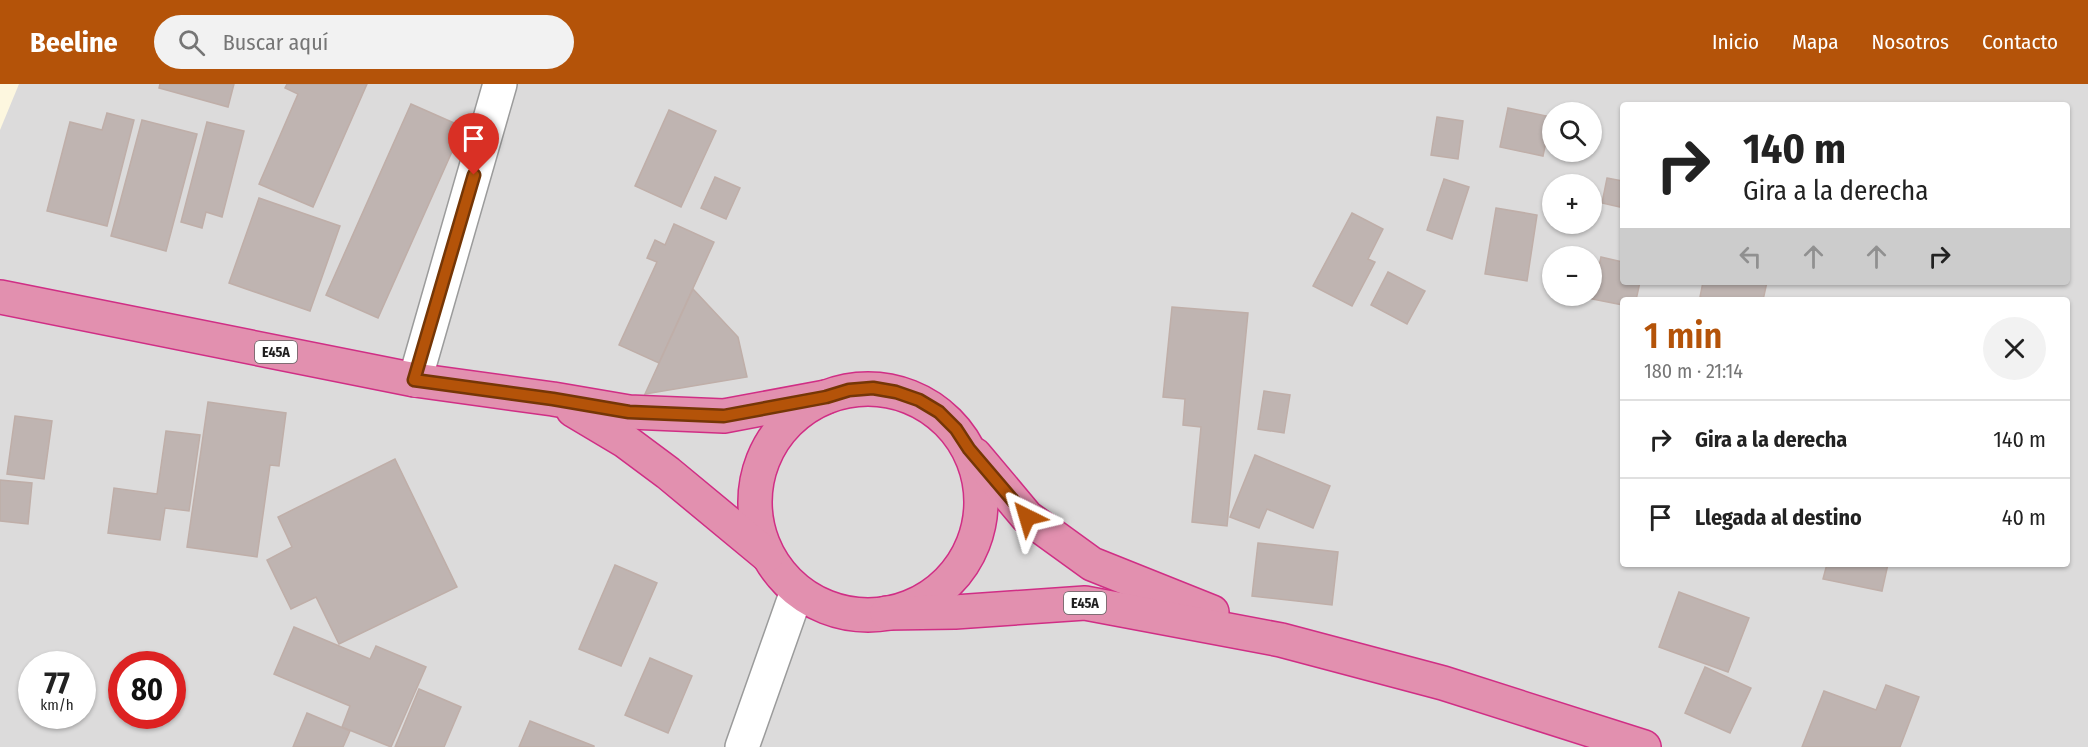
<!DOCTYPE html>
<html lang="es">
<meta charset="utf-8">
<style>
:root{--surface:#fff;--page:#f2f2f2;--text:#222;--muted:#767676;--line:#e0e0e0;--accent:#b45309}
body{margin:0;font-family:"Fira Sans Condensed",sans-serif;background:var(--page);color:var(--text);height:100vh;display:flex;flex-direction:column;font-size:22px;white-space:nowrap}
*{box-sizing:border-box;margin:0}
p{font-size:20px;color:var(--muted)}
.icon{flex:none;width:33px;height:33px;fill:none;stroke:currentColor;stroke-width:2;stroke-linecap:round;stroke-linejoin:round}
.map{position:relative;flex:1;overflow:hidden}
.side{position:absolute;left:1620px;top:213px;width:450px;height:270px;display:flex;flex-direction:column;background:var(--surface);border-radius:6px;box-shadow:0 2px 4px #0004}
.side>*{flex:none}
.hud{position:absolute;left:1620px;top:18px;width:450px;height:183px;border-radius:6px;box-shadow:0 2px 4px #0004;background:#fff;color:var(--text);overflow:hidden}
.buttons{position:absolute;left:1542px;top:18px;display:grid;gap:12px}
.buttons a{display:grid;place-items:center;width:60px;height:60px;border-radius:50%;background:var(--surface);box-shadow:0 2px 4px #0004;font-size:30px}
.speed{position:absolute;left:18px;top:567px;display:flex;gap:12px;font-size:30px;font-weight:700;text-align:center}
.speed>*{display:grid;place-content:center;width:78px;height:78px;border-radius:50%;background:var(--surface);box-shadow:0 2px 4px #0004;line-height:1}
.speed small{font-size:15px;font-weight:400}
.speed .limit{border:9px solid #d22;background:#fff;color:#111}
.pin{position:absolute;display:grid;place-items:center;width:51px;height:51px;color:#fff;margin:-62px -26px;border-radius:50% 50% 50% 0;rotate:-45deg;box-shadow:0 0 6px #0007}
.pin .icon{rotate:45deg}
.me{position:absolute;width:66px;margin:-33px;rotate:320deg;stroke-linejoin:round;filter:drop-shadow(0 0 4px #0008)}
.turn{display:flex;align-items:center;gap:21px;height:126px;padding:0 24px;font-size:27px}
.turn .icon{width:78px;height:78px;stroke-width:2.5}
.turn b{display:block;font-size:42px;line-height:51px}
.lanes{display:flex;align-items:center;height:57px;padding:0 24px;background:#0003;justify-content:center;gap:30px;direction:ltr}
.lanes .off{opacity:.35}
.round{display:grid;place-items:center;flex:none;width:63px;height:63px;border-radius:32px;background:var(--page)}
.overview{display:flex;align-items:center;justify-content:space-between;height:102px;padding:0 24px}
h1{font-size:36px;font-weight:600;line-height:45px;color:var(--accent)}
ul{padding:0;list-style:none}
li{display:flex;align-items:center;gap:18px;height:78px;padding:0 24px;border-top:2px solid var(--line)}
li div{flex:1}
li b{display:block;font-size:22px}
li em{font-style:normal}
header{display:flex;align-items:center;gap:36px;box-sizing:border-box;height:84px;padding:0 30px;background:var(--accent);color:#fff}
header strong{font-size:28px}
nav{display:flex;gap:33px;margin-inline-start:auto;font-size:21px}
.search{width:420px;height:54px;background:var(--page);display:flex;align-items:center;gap:15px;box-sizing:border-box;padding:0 21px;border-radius:33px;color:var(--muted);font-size:22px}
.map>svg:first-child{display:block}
.residential{fill:#dcdbdb;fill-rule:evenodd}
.education{fill:#fdf7df}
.building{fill:#bfb4b1;stroke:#bfaea8;stroke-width:1.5}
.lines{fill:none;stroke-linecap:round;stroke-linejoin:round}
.minor-casing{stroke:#9b9b9b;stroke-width:36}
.highway-casing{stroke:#d02e85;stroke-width:36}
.minor{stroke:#fff;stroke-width:33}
.highway{stroke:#e290af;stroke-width:33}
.route-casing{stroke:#753606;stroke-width:15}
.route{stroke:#b45309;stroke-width:10}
.labels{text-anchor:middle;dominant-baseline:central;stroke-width:6;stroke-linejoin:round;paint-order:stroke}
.shield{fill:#fff;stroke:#626262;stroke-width:1.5}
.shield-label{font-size:14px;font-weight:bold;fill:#1e1e1e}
</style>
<header>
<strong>Beeline</strong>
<div class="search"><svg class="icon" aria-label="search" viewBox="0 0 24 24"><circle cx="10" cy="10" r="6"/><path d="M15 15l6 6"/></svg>Buscar aquí</div>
<nav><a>Inicio</a><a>Mapa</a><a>Nosotros</a><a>Contacto</a></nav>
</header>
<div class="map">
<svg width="2088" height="663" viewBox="0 0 2088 663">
<rect width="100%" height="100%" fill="#eee9e5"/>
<path class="residential" d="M0,0H2088V663H0ZM1623,21H2067V198H1623ZM1552,28H1592V68H1552ZM1552,100H1592V140H1552ZM1552,172H1592V212H1552ZM1623,216H2067V480H1623ZM32,580H82V632H32ZM122,580H172V632H122Z"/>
<path class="education" d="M0,0H19L0,46Z"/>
<g class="building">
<path d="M160,0H234L228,23L159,4Z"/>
<path d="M287,0H367L313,123L259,100L298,10L285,4Z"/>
<path d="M411,20L463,43L378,234L326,211Z"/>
<path d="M1508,24L1551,33L1543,72L1500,63Z"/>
<path d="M669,26L716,47L681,123L635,102Z"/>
<path d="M107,29L134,36L107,142L47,127L70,38L102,46Z"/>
<path d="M1437,33L1463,37L1458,75L1431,71Z"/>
<path d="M142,36L197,50L166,167L111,152Z"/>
<path d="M207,38L244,47L222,133L206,128L202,144L181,138Z"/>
<path d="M715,93L740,104L726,135L701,124Z"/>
<path d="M1607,94L1623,97L1620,123L1602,119Z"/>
<path d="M1444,95L1469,103L1452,155L1427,146Z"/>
<path d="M259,114L340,142L310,227L229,199Z"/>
<path d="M1496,124L1537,131L1527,197L1485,190Z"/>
<path d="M1352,129L1383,145L1368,175L1375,178L1352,222L1313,202Z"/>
<path d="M674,140L714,158L659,279L619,261L657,178L647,174L655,156L665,161Z"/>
<path d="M1601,173L1623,178V198H1640L1636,216H1623V221L1592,215Z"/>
<path d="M1388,188L1425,207L1407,240L1371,221Z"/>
<path d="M1703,198H1767L1763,216H1710L1700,213Z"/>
<path d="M693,205L738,253L747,293L645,310Z"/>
<path d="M1172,223L1248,229L1227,442L1192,438L1201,343L1183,341L1185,315L1163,313Z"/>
<path d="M1264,307L1290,311L1284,349L1258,345Z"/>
<path d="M208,318L286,329L279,382L270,381L257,473L187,463Z"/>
<path d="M15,332L52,337L44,395L7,390Z"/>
<path d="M166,347L200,351L189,427L165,424L160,456L108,449L114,404L157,410Z"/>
<path d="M1255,371L1330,402L1313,444L1267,425L1259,444L1230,433Z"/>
<path d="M395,375L457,503L339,560L316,513L291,525L267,476L292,463L278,433Z"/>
<path d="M0,396L32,399L28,440L0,437Z"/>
<path d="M1258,459L1338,468L1332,521L1252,512Z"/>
<path d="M1827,480H1888L1882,507L1823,495Z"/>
<path d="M615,481L657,499L621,582L579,565Z"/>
<path d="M1679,508L1749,534L1728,588L1659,563Z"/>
<path d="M294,543L370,575L376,562L426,583L391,663L342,643L350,622L274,590Z"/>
<path d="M650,574L692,592L668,649L625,631Z"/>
<path d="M1705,583L1751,604L1730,649L1685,629Z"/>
<path d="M1886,601L1919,613L1900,663H1802L1824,607L1876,626Z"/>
<path d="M419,605L461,623L444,663H395Z"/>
<path d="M307,629L350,647L343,663H293Z"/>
<path d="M530,637L594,662V663H519Z"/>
</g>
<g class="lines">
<g class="minor-casing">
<g id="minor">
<path d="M415,296L500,0"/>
<path d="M742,663L797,507"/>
</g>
</g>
<g class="highway-casing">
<g id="highway">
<path d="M0,213L415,296L553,315L629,328L724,332L826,313"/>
<circle cx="868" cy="418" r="113"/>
<path d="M573,326L625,357L668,389L767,471"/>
<path d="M975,371L1027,433L1092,480L1212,528"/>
<path d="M887,529L955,528L1085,519L1281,556L1443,599L1644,663"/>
</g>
</g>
<use href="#minor" class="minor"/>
<use href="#highway" class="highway"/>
</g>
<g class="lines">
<g class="route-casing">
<path id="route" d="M474,91L414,296L553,315L629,328L724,332L826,313L849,306L873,304L896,308L919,316L939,328L956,345L969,365L1027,433"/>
</g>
<use href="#route" class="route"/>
</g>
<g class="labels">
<g class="shield">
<rect x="255" y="257" width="42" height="22" rx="4.5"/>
<rect x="1064" y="508" width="42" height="22" rx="4.5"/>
</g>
<g class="shield-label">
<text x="276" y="268">E45A</text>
<text x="1085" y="519">E45A</text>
</g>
</g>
</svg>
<div class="buttons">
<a><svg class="icon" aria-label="search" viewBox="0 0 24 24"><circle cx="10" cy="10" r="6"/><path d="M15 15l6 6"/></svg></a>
<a>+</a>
<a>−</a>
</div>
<div class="speed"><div>77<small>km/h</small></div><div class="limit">80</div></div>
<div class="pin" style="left:474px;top:91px;background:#d93025"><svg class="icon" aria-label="arrive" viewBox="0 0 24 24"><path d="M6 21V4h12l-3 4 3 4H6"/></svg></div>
<svg class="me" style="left:1027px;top:433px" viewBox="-20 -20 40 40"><path d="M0-17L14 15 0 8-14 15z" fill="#b45309" stroke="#fff" stroke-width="4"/></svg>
<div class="hud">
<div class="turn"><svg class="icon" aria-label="right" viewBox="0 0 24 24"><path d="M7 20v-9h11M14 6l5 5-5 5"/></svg><div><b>140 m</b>Gira a la derecha</div></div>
<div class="lanes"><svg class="icon off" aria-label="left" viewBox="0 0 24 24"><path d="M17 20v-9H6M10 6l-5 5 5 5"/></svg><svg class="icon off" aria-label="ahead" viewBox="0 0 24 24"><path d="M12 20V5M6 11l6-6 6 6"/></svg><svg class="icon off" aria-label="ahead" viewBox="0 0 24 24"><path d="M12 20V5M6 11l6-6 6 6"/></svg><svg class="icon" aria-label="right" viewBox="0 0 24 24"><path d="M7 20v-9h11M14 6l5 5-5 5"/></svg></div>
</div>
<section class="side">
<div class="overview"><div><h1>1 min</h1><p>180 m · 21:14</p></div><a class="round"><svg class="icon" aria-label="close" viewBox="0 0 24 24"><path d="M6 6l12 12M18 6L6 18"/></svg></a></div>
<ul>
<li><svg class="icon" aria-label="right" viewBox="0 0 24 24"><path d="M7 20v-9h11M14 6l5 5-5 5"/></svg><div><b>Gira a la derecha</b></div><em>140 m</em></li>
<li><svg class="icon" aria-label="arrive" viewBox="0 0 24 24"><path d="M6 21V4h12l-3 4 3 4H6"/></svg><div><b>Llegada al destino</b></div><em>40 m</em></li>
</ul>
</section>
</div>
